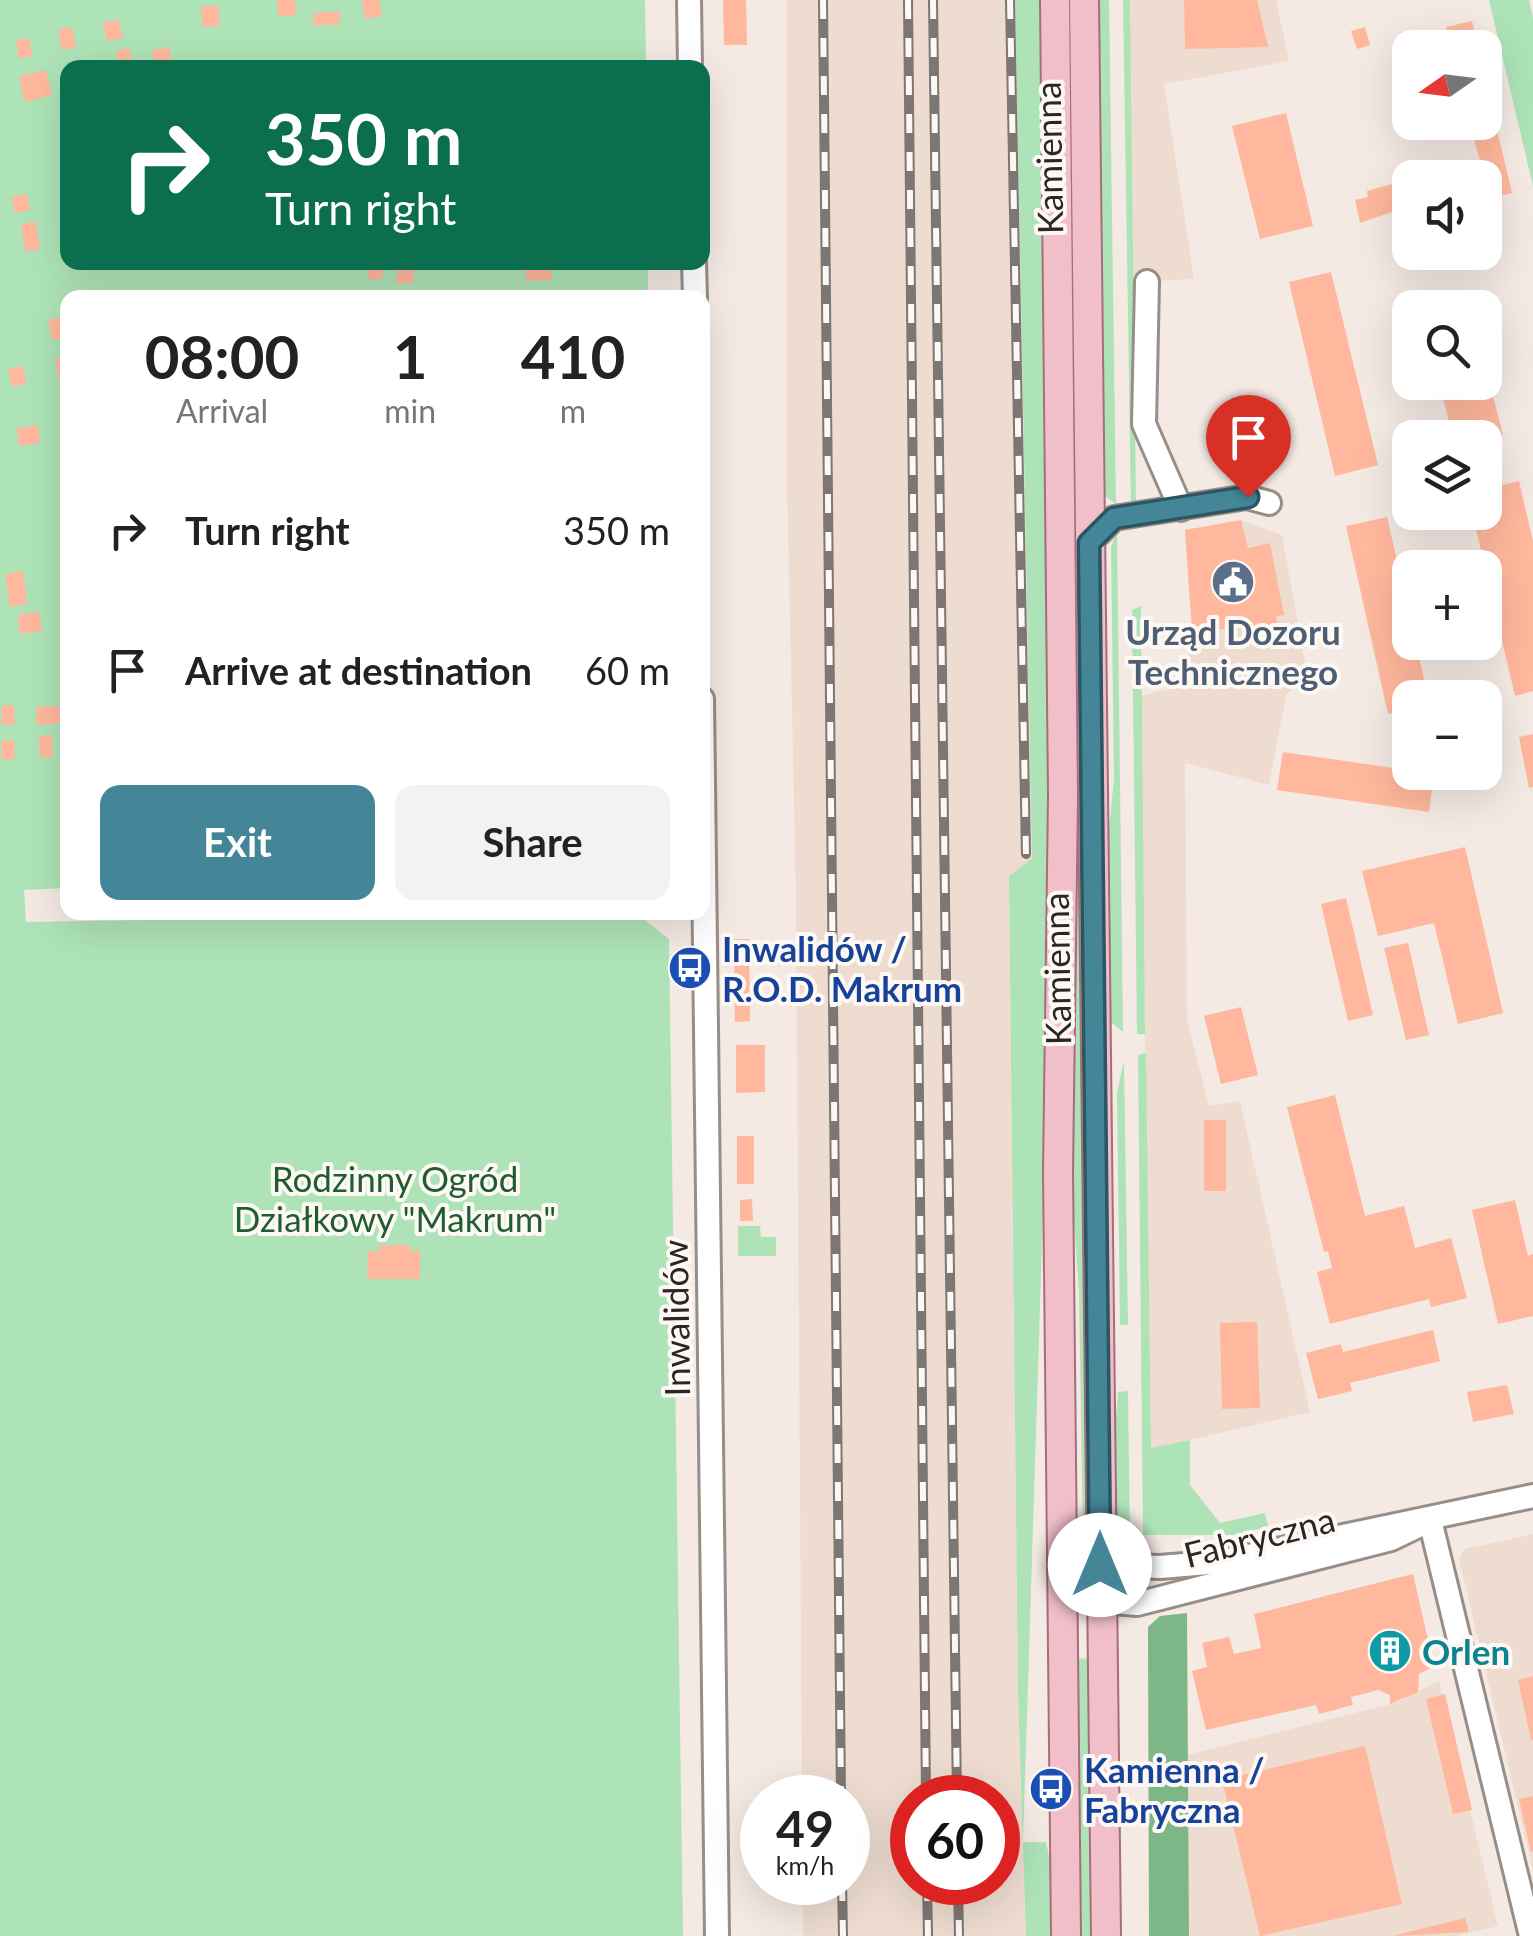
<!DOCTYPE html>
<meta charset="utf-8">
<style>
:root{--surface:#fff;--page:#f2f2f2;--text:#222;--muted:#767676;--accent:#448598}
body{margin:0;font-family:Lato,sans-serif;background:var(--page);color:var(--text);height:100vh;display:flex;flex-direction:column;font-size:38px;white-space:nowrap}
*{box-sizing:border-box;margin:0}
p{font-size:32px;color:var(--muted)}
.icon{flex:none;width:55px;height:55px;fill:none;stroke:currentColor;stroke-width:2;stroke-linecap:round;stroke-linejoin:round}
.map{position:relative;flex:1;overflow:hidden}
.sheet{position:absolute;left:60px;top:290px;width:650px;height:630px;display:flex;flex-direction:column;background:var(--surface);border-radius:20px;box-shadow:0 10px 40px #0002}
.sheet>*{flex:none}
.top-card{position:absolute;left:60px;top:60px;width:650px;height:210px;border-radius:20px;box-shadow:0 10px 40px #0002;background:#0b6e4f;color:#fff;overflow:hidden}
.needle{width:65px;rotate:256deg}
.controls{position:absolute;left:1392px;top:30px;display:grid;gap:20px}
.controls a{display:grid;place-items:center;width:110px;height:110px;border-radius:20px;background:var(--surface);box-shadow:0 10px 40px #0002;font-size:50px}
.speed{position:absolute;left:740px;top:1775px;display:flex;gap:20px;font-size:50px;font-weight:700;text-align:center}
.speed>*{display:grid;place-content:center;width:130px;height:130px;border-radius:50%;background:var(--surface);box-shadow:0 10px 40px #0002;line-height:1}
.speed small{font-size:25px;font-weight:400}
.speed .limit{border:15px solid #d22;background:#fff;color:#111}
.pin{position:absolute;display:grid;place-items:center;width:85px;height:85px;color:#fff;margin:-102px -42px;border-radius:50% 50% 50% 0;rotate:-45deg;box-shadow:0 0 10px #0007}
.pin .icon{rotate:45deg}
.me{position:absolute;width:110px;margin:-55px;rotate:0deg;stroke-linejoin:round;filter:drop-shadow(0 0 8px #0008)}
.turn{display:flex;align-items:center;gap:35px;height:210px;padding:0 40px;font-size:45px}
.turn .icon{width:130px;height:130px;stroke-width:2.5}
.turn b{display:block;font-size:70px;line-height:85px}
.eta{display:flex;justify-content:space-evenly;align-items:center;height:170px;text-align:center}
.eta b{font-size:60px;font-weight:700;line-height:70px}
.action{display:flex;gap:20px;margin-top:auto;padding:20px 40px}
.action a{flex:1;height:115px;border-radius:20px;background:var(--accent);color:#fff;font-size:40px;font-weight:700;line-height:115px;text-align:center}
.action a+a{background:var(--page);color:var(--text)}
ul{padding:0;list-style:none}
li{display:flex;align-items:center;gap:30px;height:140px;padding:0 40px}
li div{flex:1}
li b{display:block;font-size:38px}
li em{font-style:normal}
.map>svg:first-child{display:block}
.built{fill:#eedcd1;fill-rule:evenodd}
.green{fill:#aee3b7}
.forest{fill:#7db788}
.building{fill:#ffb89d}
.lines{fill:none;stroke-linecap:round;stroke-linejoin:round}
.minor-casing{stroke:#988e88;stroke-width:28}
.major-casing{stroke:#a56e79;stroke-width:32}
.minor{stroke:#fff;stroke-width:22}
.major{stroke:#f1bfca;stroke-width:28}
.rail-casing{stroke:#7d7673;stroke-width:10}
.rail{stroke:#fef8f4;stroke-width:6;stroke-dasharray:19;stroke-linecap:butt}
.route-casing{stroke:#2c5663;stroke-width:25}
.route{stroke:#448598;stroke-width:18}
.labels{text-anchor:middle;dominant-baseline:central;stroke-width:8;stroke-linejoin:round;paint-order:stroke}
.street-label{font-size:35px;fill:#2a2624;stroke:#fef8f4}
.service-label{font-size:35px;font-weight:bold;fill:#4e5e75;stroke:#fef8f4}
.transit-label{font-size:35px;font-weight:bold;fill:#164399;stroke:#fef8f4;text-anchor:start}
.park-label{font-size:35px;fill:#1f5d31;stroke:#fef8f4}
.culture-label{font-size:35px;font-weight:bold;fill:#0d838f;stroke:#fef8f4;text-anchor:start}
</style>
<div class="map">
<svg width="1533" height="1936" viewBox="0 0 1533 1936">
<rect width="100%" height="100%" fill="#f4e9e3"/>
<g class="built">
<path d="M787,0H1015L1032,858L1009,876L1018,1695L1026,1936H803V1883L848,1882V1798L802,1797L796,893L787,480ZM912,1798H998V1882H912Z"/>
<path d="M1130,0H1276L1289,61L1164,84L1194,279L1133,282Z"/>
<path d="M1241,520L1282,535L1307,675L1286,695L1269,785L1185,763L1187,1020L1209,1106L1240,1101L1310,1412L1151,1449L1140,696L1184,685L1192,630L1185,530Z"/>
<path d="M1533,1534V1870L1459,1559L1465,1549Z"/>
<path d="M1439,1681L1498,1926L1456,1936H1189L1187,1755L1395,1703Z"/>
</g>
<g class="green">
<path d="M0,0H645L646,67L68,68V262L648,263V297L68,298L67,888L24,890L26,922L582,913L641,917L669,939L683,1936H0Z"/>
<path d="M1015,0H1040L1051,959L1023,1842H1046L1055,1884V1936H1026L1018,1695L1009,876L1032,858Z"/>
<path d="M1063,0H1070L1092,1559L1083,1547L1079,1291L1071,1177Z"/>
<path d="M1092,0H1109L1116,504L1102,494Z"/>
<path d="M1123,0H1130L1136,506H1131Z"/>
<path d="M1489,0H1529L1533,18V186Z"/>
<path d="M1117,532L1123,1032L1110,1021L1106,1006L1105,872L1114,778L1111,547Z"/>
<path d="M1141,606L1145,1034H1137L1132,610Z"/>
<path d="M1146,1053L1151,1448L1190,1440V1485L1220,1523L1265,1513L1268,1526L1238,1535H1143L1138,1055Z"/>
<path d="M1124,1061L1128,1325H1120L1117,1092Z"/>
<path d="M738,1226H760L761,1237H776V1256H738Z"/>
<path d="M1128,1391L1130,1544C1098,1507 1116,1438 1118,1392Z"/>
<path d="M1091,1658L1094,1936H1076L1073,1659Z"/>
</g>
<path class="forest" d="M1187,1613L1189,1936H1149L1148,1627L1160,1616Z"/>
<g class="building">
<path d="M277,0H295L296,15L279,16Z"/>
<path d="M362,0H379L382,16L365,19Z"/>
<path d="M723,0H746L747,45H724Z"/>
<path d="M1184,0H1257L1268,47L1185,49Z"/>
<path d="M218,5L220,26L202,27L201,6Z"/>
<path d="M339,11L340,24L314,26L313,13Z"/>
<path d="M118,19L123,38L107,41L103,23Z"/>
<path d="M1472,21L1478,48H1451L1446,27Z"/>
<path d="M72,27L76,47L62,50L58,30Z"/>
<path d="M1365,27L1370,45L1357,49L1351,31Z"/>
<path d="M29,38L32,56L19,59L16,40Z"/>
<path d="M169,47L171,62L154,64L152,50Z"/>
<path d="M129,48L134,68H119L116,51Z"/>
<path d="M46,70L52,95L25,102L19,76Z"/>
<path d="M1486,83L1512,193L1486,199L1485,178L1469,122H1485Z"/>
<path d="M1286,113L1313,226L1260,239L1232,126Z"/>
<path d="M1403,181L1409,206L1360,223L1355,200L1368,197L1367,191Z"/>
<path d="M27,194L30,210L15,213L11,197Z"/>
<path d="M36,222L40,249L25,251L21,224Z"/>
<path d="M525,262H552V280L526,281Z"/>
<path d="M382,264L383,279H368L367,265Z"/>
<path d="M414,267V283L397,284V268Z"/>
<path d="M1331,272L1378,465L1335,476L1289,282Z"/>
<path d="M68,316V337L52,340L48,320Z"/>
<path d="M68,356V379L59,380L55,358Z"/>
<path d="M23,366L26,384L12,387L8,369Z"/>
<path d="M1486,369L1503,435L1485,440L1453,438L1439,382H1485Z"/>
<path d="M38,425L40,443L19,446L17,428Z"/>
<path d="M1519,481L1533,541V691L1515,696L1472,512H1485V489Z"/>
<path d="M1387,517L1410,617V642H1416L1428,698H1410V709L1388,714L1346,526Z"/>
<path d="M1241,520L1248,548L1270,543L1284,615L1276,616L1278,627L1192,630L1185,530Z"/>
<path d="M23,571L27,604L10,607L5,574Z"/>
<path d="M39,612L42,631L20,634L18,615Z"/>
<path d="M14,705L15,725H2L1,706Z"/>
<path d="M60,706L61,723L37,725L36,707Z"/>
<path d="M1533,734V787L1529,788L1519,737Z"/>
<path d="M52,735L53,757L40,758L39,736Z"/>
<path d="M14,740L15,759H2L1,741Z"/>
<path d="M1283,752L1434,774L1429,812L1277,790Z"/>
<path d="M1465,847L1503,1013L1458,1024L1434,923L1378,936L1362,871Z"/>
<path d="M1346,898L1373,1015L1348,1021L1321,904Z"/>
<path d="M734,939H749L750,1021L735,1022Z"/>
<path d="M1408,943L1429,1035L1406,1040L1384,948Z"/>
<path d="M1241,1007L1258,1075L1221,1084L1204,1016Z"/>
<path d="M736,1045H765V1092L736,1093Z"/>
<path d="M1335,1095L1365,1216L1404,1206L1415,1248L1451,1238L1467,1298L1431,1307L1429,1299L1330,1324L1317,1272L1332,1268L1328,1251L1324,1252L1287,1107Z"/>
<rect x="1204" y="1120" width="22" height="71"/>
<rect x="737" y="1136" width="17" height="48"/>
<path d="M752,1199L753,1221H740V1200Z"/>
<path d="M1515,1200L1528,1256L1533,1254V1316L1498,1324L1472,1210Z"/>
<path d="M379,1245H410V1251H420V1279H367L368,1251H379Z"/>
<path d="M1257,1322L1260,1408L1222,1409L1220,1323Z"/>
<path d="M1433,1330L1440,1361L1350,1383L1352,1391L1318,1399L1306,1353L1341,1344L1343,1352Z"/>
<path d="M1507,1385L1514,1414L1473,1422L1467,1392Z"/>
<path d="M1413,1574L1434,1666L1419,1674L1418,1692L1390,1704V1695L1378,1690L1351,1697L1353,1705L1319,1714L1316,1705L1206,1730L1192,1671L1207,1667L1202,1643L1229,1637L1234,1654L1261,1648L1254,1614Z"/>
<path d="M1533,1676V1740H1531L1518,1680Z"/>
<path d="M1445,1694L1472,1810L1453,1814L1426,1699Z"/>
<path d="M1365,1746L1402,1904L1260,1936L1222,1780Z"/>
<path d="M1533,1796V1851L1531,1852L1519,1799Z"/>
<path d="M1465,1918L1469,1932L1396,1936V1935Z"/>
</g>
<g class="lines">
<g class="minor-casing">
<g id="minor">
<path d="M689,0L690,68"/>
<path d="M694,262L695,298"/>
<path d="M1147,282L1144,424L1181,509"/>
<path d="M1089,543L1114,518L1247,497L1269,503"/>
<path d="M702,699L717,1936"/>
<path d="M1430,1520L1531,1936"/>
<path d="M1062,1580L1100,1565L1160,1567L1220,1562L1533,1496"/>
<path d="M1062,1580L1102,1601L1137,1604L1391,1539L1418,1526"/>
</g>
</g>
<g class="major-casing">
<g id="major">
<path d="M1055,0L1063,796L1058,1172L1066,1936"/>
<path d="M1084,0L1106,1936"/>
</g>
</g>
<use href="#minor" class="minor"/>
<use href="#major" class="major"/>
<g class="rail-casing">
<g id="rail">
<path d="M823,0L841,1798"/>
<path d="M908,0L926,1798"/>
<path d="M933,0L957,1798"/>
<path d="M1010,0L1026,854"/>
<path d="M842,1882L843,1936"/>
<path d="M927,1882L928,1936"/>
<path d="M958,1882L959,1936"/>
</g>
</g>
<use href="#rail" class="rail"/>
</g>
<g class="lines">
<g class="route-casing">
<path id="route" d="M1100,1565L1089,543L1114,518L1248,497"/>
</g>
<use href="#route" class="route"/>
</g>
<defs>
<g id="civic-disc" transform="scale(2.25)"><circle r="9.5" fill="#5c6f8a" stroke="#fef8f4"/><path d="M-.6-6.5H3V-4.5H.6V-3L4-1V1h2V6H-6V1h2V-1L-.6-3ZM-1.2 2.5V6h2.4V2.5Z" fill="#fff"/></g>
<g id="bus-disc" transform="scale(2.25)"><circle r="9.5" fill="#1a4fb4" stroke="#fef8f4"/><path d="M-5-6H5V4H4V6H2V4H-2V6H-4V4H-5ZM-3.5-4V0h7V-4ZM-3.5 1.2v1.5H-2V1.2ZM2 1.2v1.5H3.5V1.2Z" fill="#fff"/></g>
<g id="building-disc" transform="scale(2.25)"><circle r="9.5" fill="#0f9aa8" stroke="#fef8f4"/><path d="M-4-6H4V6H1V3H-1V6H-4ZM-2.5-4.3h1.7v1.8h-1.7ZM.8-4.3h1.7v1.8H.8ZM-2.5-1h1.7V.8h-1.7ZM.8-1h1.7V.8H.8Z" fill="#fff"/></g>
</defs>
<g fill-rule="evenodd">
<use href="#civic-disc" x="1233" y="582"/>
<use href="#bus-disc" x="690" y="968"/>
<use href="#building-disc" x="1390" y="1651"/>
<use href="#bus-disc" x="1051" y="1789"/>
</g>
<g class="labels">
<g class="street-label">
<text transform="translate(1048 158) rotate(-91)">Kamienna</text>
<text transform="translate(1056 969) rotate(-91)">Kamienna</text>
<text transform="translate(675 1318) rotate(-91)">Inwalidów</text>
<text transform="translate(1259 1536) rotate(-14)">Fabryczna</text>
</g>
<g class="service-label">
<text x="1233" y="631">Urząd Dozoru<tspan x="1233" dy="40">Technicznego</tspan></text>
</g>
<g class="transit-label">
<text x="722" y="948">Inwalidów /<tspan x="722" dy="40">R.O.D. Makrum</tspan></text>
<text x="1084" y="1769">Kamienna /<tspan x="1084" dy="40">Fabryczna</tspan></text>
</g>
<g class="park-label">
<text x="395" y="1178">Rodzinny Ogród<tspan x="395" dy="40">Działkowy "Makrum"</tspan></text>
</g>
<g class="culture-label">
<text x="1422" y="1651">Orlen</text>
</g>
</g>
</svg>
<div class="controls">
<a><svg class="needle" viewBox="-14 -14 28 28"><path d="M0-13l5 13h-10z" fill="#e53935"/><path d="M0 13l5-13h-10z" fill="#767676"/></svg></a>
<a><svg class="icon" aria-label="sound" viewBox="0 0 24 24"><path d="M4 9h4l5-4v14l-5-4H4zM17 9q2 3 0 6"/></svg></a>
<a><svg class="icon" aria-label="search" viewBox="0 0 24 24"><circle cx="10" cy="10" r="6"/><path d="M15 15l6 6"/></svg></a>
<a><svg class="icon" aria-label="layers" viewBox="0 0 24 24"><path d="M12 4l9 5-9 5-9-5zM3 14l9 5 9-5"/></svg></a>
<a>+</a>
<a>−</a>
</div>
<div class="speed"><div>49<small>km/h</small></div><div class="limit">60</div></div>
<div class="pin" style="left:1248px;top:497px;background:#d93025"><svg class="icon" aria-label="arrive" viewBox="0 0 24 24"><path d="M6 21V4h12l-3 4 3 4H6"/></svg></div>
<svg class="me" style="left:1100px;top:1565px" viewBox="-20 -20 40 40"><circle r="19" fill="#fff"/><path d="M0-13L10 11 0 6-10 11z" fill="#448598"/></svg>
<div class="top-card">
<div class="turn"><svg class="icon" aria-label="right" viewBox="0 0 24 24"><path d="M7 20v-9h11M14 6l5 5-5 5"/></svg><div><b>350 m</b>Turn right</div></div>
</div>
<section class="sheet">
<div class="eta">
<div><b>08:00</b><p>Arrival</p></div>
<div><b>1</b><p>min</p></div>
<div><b>410</b><p>m</p></div>
</div>
<ul>
<li><svg class="icon" aria-label="right" viewBox="0 0 24 24"><path d="M7 20v-9h11M14 6l5 5-5 5"/></svg><div><b>Turn right</b></div><em>350 m</em></li>
<li><svg class="icon" aria-label="arrive" viewBox="0 0 24 24"><path d="M6 21V4h12l-3 4 3 4H6"/></svg><div><b>Arrive at destination</b></div><em>60 m</em></li>
</ul>
<div class="action"><a>Exit</a><a>Share</a></div>
</section>
</div>
